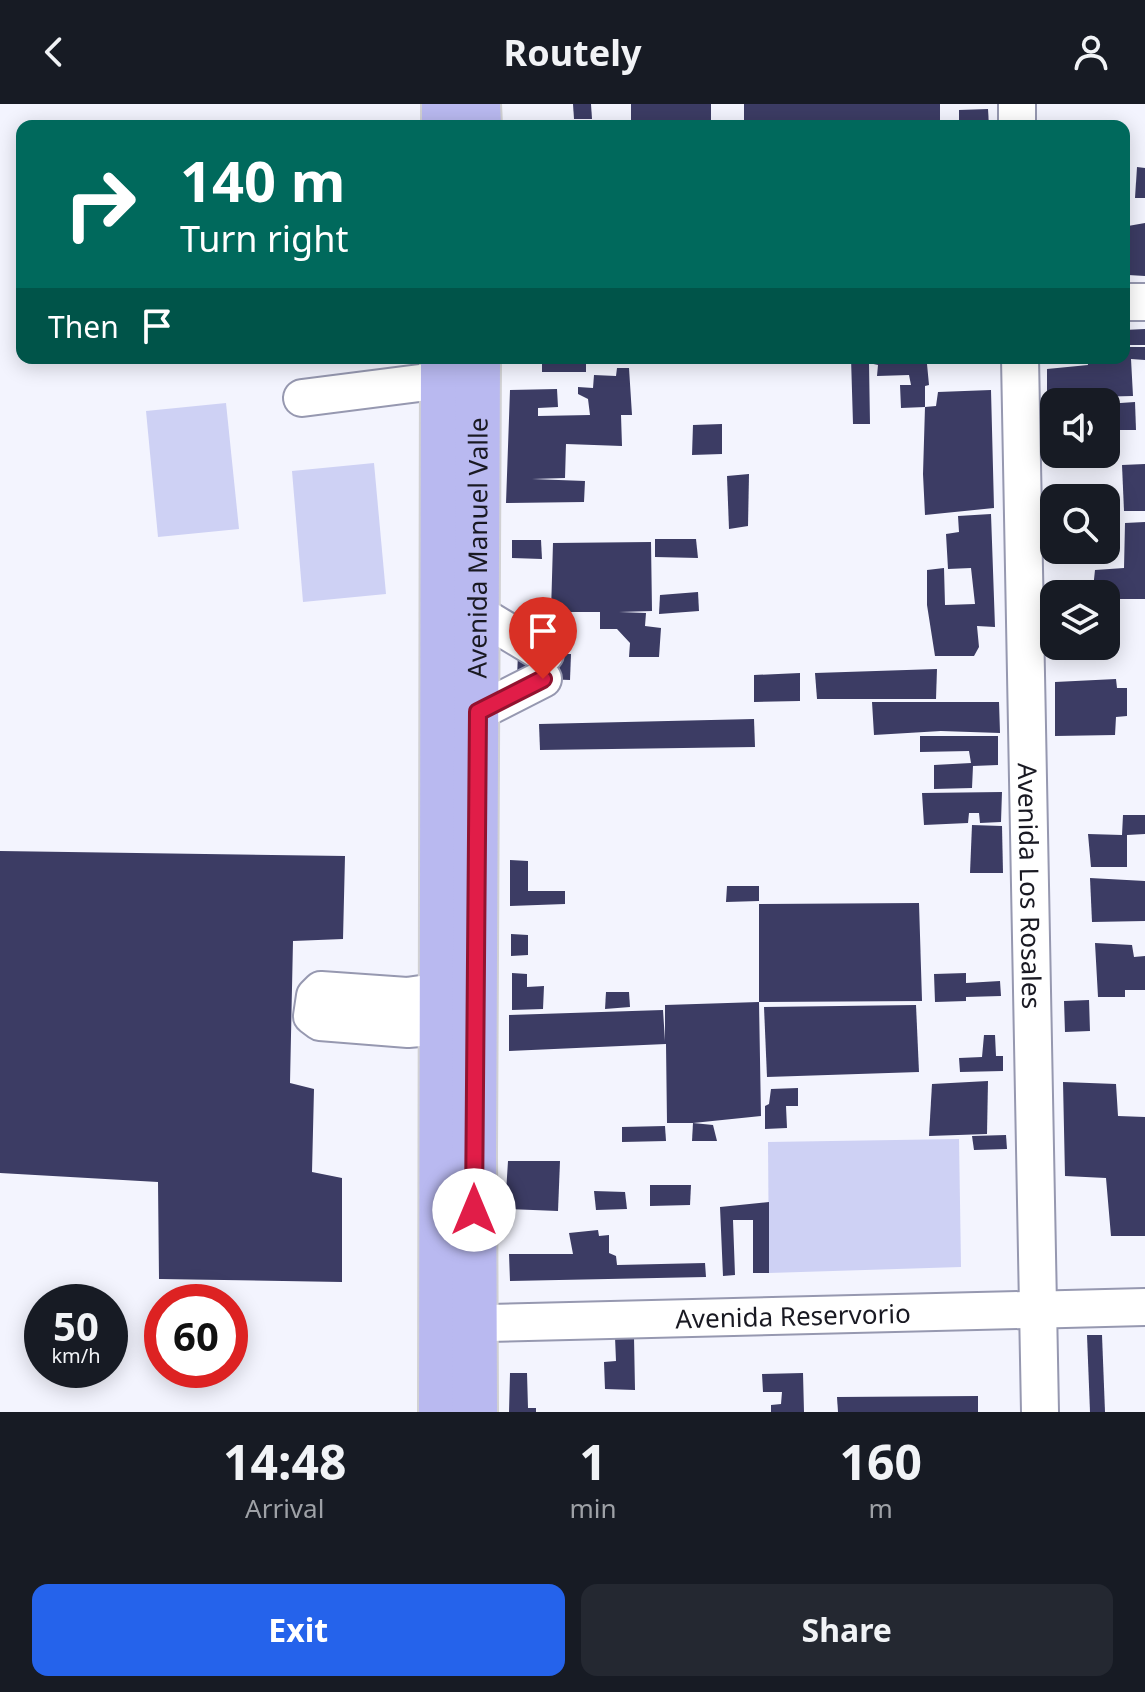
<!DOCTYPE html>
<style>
:root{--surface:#171b24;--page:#242831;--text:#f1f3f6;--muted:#9ea1a6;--accent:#2563eb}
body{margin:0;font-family:"Noto Sans",sans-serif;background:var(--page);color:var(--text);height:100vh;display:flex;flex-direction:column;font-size:30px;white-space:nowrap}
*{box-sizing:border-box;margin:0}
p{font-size:26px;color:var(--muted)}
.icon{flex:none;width:44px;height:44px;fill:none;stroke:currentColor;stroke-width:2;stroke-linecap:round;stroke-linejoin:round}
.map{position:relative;height:1308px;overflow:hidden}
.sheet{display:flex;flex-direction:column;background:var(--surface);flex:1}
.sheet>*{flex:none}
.banner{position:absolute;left:16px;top:16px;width:1114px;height:244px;border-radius:16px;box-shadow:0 4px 20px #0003;background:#00695c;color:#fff;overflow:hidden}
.buttons{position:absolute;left:1040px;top:284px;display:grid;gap:16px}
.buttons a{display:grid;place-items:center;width:80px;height:80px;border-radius:16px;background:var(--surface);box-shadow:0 4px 20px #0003;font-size:40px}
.speed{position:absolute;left:24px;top:1180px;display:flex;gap:16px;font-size:40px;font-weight:700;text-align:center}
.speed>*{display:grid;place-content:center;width:104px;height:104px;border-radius:50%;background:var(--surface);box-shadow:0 4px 20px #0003;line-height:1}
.speed small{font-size:20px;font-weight:400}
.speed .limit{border:12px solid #d22;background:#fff;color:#111}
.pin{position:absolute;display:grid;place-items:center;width:68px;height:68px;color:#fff;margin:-82px -34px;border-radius:50% 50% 50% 0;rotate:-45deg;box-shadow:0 0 8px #0007}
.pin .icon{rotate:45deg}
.me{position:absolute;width:88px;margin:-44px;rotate:0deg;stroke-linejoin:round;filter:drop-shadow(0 0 6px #0008)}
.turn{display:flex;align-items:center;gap:28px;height:168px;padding:0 32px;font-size:36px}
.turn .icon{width:104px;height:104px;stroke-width:2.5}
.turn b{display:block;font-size:56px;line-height:68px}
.then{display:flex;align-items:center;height:76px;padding:0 32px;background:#0003;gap:16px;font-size:30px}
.eta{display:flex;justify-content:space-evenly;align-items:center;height:136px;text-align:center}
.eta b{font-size:48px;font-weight:700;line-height:56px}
.cta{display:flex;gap:16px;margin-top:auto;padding:16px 32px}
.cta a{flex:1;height:92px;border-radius:16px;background:var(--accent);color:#fff;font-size:32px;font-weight:700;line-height:92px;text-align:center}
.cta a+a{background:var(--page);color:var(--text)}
header{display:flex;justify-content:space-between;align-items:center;height:104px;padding:0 32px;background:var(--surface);font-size:36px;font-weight:700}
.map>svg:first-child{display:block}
.green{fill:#ced1f4}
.building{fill:#3c3c64}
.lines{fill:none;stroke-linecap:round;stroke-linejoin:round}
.minor-casing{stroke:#9698b0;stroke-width:40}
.major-casing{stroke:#d1d1d3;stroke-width:48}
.minor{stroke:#fff;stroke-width:36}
.major{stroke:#b9b9f0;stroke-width:44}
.route-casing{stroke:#92132f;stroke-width:20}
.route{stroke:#e11d48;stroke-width:14}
.labels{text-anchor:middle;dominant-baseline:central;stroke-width:8;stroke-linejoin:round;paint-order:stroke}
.street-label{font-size:26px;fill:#191922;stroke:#fff}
</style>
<header><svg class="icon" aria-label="back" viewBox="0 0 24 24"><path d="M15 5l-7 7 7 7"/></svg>Routely<svg class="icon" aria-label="person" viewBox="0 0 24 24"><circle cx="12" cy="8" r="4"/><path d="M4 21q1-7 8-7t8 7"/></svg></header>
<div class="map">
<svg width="1145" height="1308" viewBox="0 0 1145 1308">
<rect width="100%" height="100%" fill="#f3f4fe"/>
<g class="green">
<path d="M226,299L239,425L158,433L146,307Z"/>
<path d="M374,359L386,490L303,498L292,367Z"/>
<path d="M959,1035L961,1163L769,1169L768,1038Z"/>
</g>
<g class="building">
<path d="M573,0H591L592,15H574Z"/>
<rect x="631" y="0" width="80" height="22"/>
<rect x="744" y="0" width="196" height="22"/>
<path d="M988,5L989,22H959V6Z"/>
<path d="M1137,63L1145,64V94H1135Z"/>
<path d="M1145,119V172L1128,171V122Z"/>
<path d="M1145,225V241H1124V226Z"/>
<path d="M1124,243H1145V256L1131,255L1133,292L1091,293L1092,298H1054V328H1047V265L1088,261L1087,254H1124Z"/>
<path d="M524,254H586V268H542V257L523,258Z"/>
<path d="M851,254H954V257L927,260L929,281L925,282V303L901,304L900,281H911L909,271L877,272L878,261L869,259L870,320H853Z"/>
<path d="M617,264H629L632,311H621L622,342L566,340L565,374L532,375L585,377L584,398L506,399L510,286L557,285L558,303L538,304V312L590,311L588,295L578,290V283L593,284L594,271L616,272Z"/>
<path d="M991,286L994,404L925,411L923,370L925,303L936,302L938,288Z"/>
<path d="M1135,298L1136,326H1106V300Z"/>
<path d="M722,320V350L692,351L693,321Z"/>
<path d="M1145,360V407H1124L1122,361Z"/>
<path d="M749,370L748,422L729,425L727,372Z"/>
<path d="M1059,381L1087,382L1088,394H1060Z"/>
<path d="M991,410L995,523L977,522L979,543L974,552H935L927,501V466L944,464L945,501L975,500L971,464L948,465L946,430L959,428L958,412Z"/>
<path d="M1145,418V495H1106V490H1102L1101,486L1093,485L1095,466L1124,464L1125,419Z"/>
<path d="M655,435H696L698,454L655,453Z"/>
<path d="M512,436H541L542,455L512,454Z"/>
<path d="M651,438L652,507L619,508L646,509L645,522L661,524L659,553H629L630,539L617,525H600V508H551L553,439Z"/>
<path d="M698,488L699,507L659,510L660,491Z"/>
<path d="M518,549L571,550L570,576L517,574Z"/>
<path d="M937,565L936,595H817L815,569Z"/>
<path d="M800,569V597L754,598V571Z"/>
<path d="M1116,575L1117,584H1127V612L1116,613L1115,631L1055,632V578Z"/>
<path d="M872,598H999L1000,629L941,627L874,631Z"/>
<path d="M754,615L755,643L540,646L539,620Z"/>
<path d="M920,632H998V661L973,662L972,684L934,685V661L971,659L969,647L920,648Z"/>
<path d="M1002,688L1001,718L980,719L979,709H969L968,719L924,721L922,689Z"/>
<path d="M1123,711H1145V730L1127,731V763H1091L1088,730L1122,731Z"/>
<path d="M972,721L1002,722L1003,769H970Z"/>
<path d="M0,747L345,752L343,835L293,837L290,979L314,985L312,1068L342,1074V1178L159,1175L158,1078L0,1069Z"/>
<path d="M510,756L528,757V787H565V800L510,802Z"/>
<path d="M1090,774L1145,777V817L1092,818Z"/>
<path d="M727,782H759V797L726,798Z"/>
<path d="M919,799L922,897L759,898V800Z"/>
<path d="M511,830L528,831V851L511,852Z"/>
<path d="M1095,839L1132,841L1134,853L1145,852V886H1125V893H1098Z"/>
<path d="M512,869L527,870V883L544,882L543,905L512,906Z"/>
<path d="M966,869V879L1000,877L1001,892L966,893V897L935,898L934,870Z"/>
<path d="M606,888H629L630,903L605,905Z"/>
<path d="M1089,896L1090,927L1065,928L1064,897Z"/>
<path d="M759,898L761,1012L693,1019H667L666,940L509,947V911L663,906L665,937V901Z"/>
<path d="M916,901L919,968L767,973L764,903Z"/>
<path d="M984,931H995L996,952H1003V967L960,968L959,954L982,953Z"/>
<path d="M988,977L987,1030L929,1032L932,980Z"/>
<path d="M1063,978L1116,980L1118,1012L1145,1013V1132H1111L1106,1074L1065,1072Z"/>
<path d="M798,984V1002H786L787,1024L765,1025V1002L769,1000L771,985Z"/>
<path d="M693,1019L713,1021L717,1037H692Z"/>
<path d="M665,1022L666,1037L622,1038V1023Z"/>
<path d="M1006,1031L1007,1045L974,1046L972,1032Z"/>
<path d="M508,1057H560L558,1107L505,1105Z"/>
<path d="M650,1081H691L690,1101L650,1102Z"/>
<path d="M594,1087L625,1088L627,1105L596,1106Z"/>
<path d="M769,1098V1169H753V1116H733L735,1171L723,1172L720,1103Z"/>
<path d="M598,1126L599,1132L609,1131V1149L616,1152L617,1161L705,1159L706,1173L510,1177L509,1150H573L569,1129Z"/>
<path d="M1087,1231H1102L1105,1308H1090Z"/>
<path d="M615,1233H634L635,1286L605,1285L604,1258L616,1257Z"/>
<path d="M510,1269H527L528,1304H536V1308H509Z"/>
<path d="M803,1269L804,1308H771V1301L781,1300L782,1288H763L762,1270Z"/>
<path d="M978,1292V1308H838L837,1293Z"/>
</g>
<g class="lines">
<g class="minor-casing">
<g id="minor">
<path d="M1017,0V22"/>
<path d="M1124,198H1145"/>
<path id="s1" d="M1020,254L1040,1308"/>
<path d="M302,294L443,276"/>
<path d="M477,509L545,550"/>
<path d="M478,608L543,575"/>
<path d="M442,922L408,925L320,918L312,912L315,892L321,886L407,892L442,887"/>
<path id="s2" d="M447,1220L1145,1203"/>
</g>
</g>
<g class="major-casing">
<g id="major">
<path d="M478,0L479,22"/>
<path d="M444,22V0"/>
<path d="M441,1308L443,254"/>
<path id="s3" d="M475,1308L474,1049L478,254"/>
</g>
</g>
<use href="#minor" class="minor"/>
<use href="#major" class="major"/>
</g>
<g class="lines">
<g class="route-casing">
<path id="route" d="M474,1106L478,608L543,575"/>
</g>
<use href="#route" class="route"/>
</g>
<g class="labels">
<g class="street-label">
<text stroke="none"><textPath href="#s3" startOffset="864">Avenida Manuel Valle</textPath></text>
<text stroke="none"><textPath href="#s1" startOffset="528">Avenida Los Rosales</textPath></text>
<text stroke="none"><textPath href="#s2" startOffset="346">Avenida Reservorio</textPath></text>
</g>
</g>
</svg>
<div class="buttons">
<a><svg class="icon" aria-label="sound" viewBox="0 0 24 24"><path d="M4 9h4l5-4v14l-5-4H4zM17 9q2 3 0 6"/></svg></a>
<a><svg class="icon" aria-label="search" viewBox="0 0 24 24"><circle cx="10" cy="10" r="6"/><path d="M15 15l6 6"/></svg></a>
<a><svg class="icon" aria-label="layers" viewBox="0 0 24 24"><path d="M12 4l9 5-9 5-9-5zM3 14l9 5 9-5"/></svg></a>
</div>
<div class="speed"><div>50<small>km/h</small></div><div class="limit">60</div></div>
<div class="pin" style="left:543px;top:575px;background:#d93025"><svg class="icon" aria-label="arrive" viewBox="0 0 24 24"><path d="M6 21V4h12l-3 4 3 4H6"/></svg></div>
<svg class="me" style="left:474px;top:1106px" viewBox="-20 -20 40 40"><circle r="19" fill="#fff"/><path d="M0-13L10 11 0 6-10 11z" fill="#e11d48"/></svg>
<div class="banner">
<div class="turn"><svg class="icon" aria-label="right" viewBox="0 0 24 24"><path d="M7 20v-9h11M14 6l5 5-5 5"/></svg><div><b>140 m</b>Turn right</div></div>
<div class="then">Then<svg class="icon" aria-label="arrive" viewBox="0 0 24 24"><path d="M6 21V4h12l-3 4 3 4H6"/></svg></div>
</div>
</div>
<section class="sheet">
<div class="eta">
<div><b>14:48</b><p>Arrival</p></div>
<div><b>1</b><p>min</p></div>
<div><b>160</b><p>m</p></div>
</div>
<div class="cta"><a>Exit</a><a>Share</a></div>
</section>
